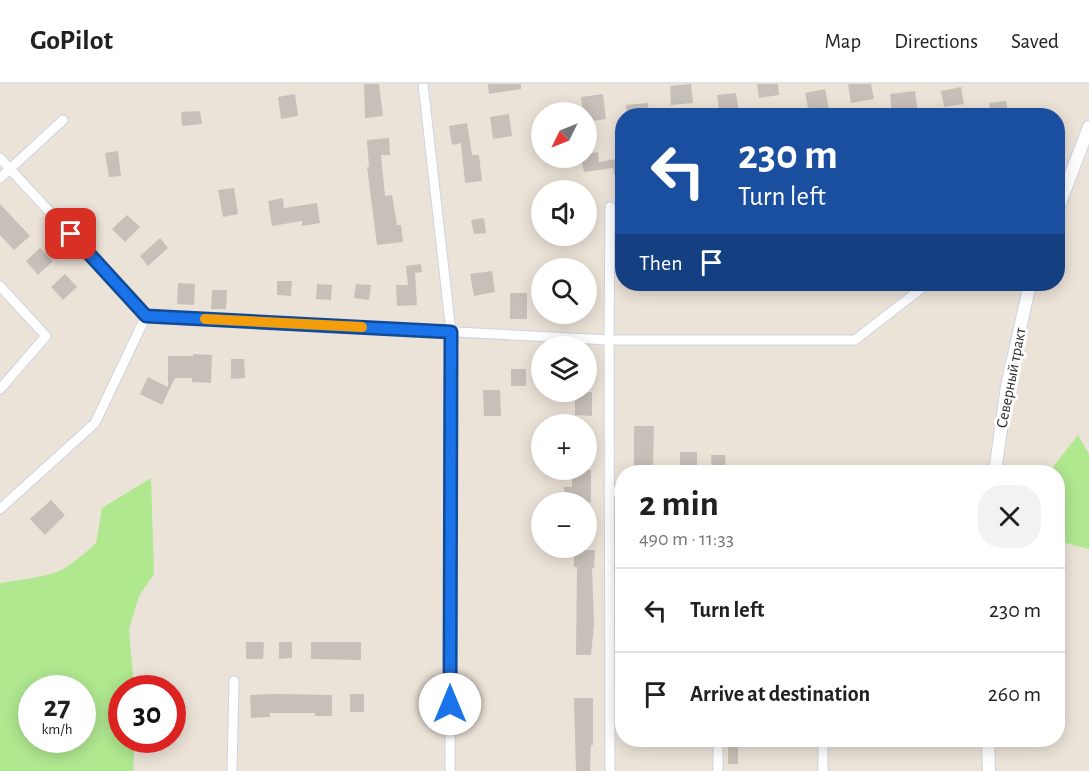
<!DOCTYPE html>
<meta charset="utf-8">
<style>
:root{--surface:#fff;--page:#f2f2f2;--text:#202124;--muted:#757577;--line:#e0e0e0}
body{margin:0;font-family:"Alegreya Sans",sans-serif;background:var(--page);color:var(--text);height:100vh;display:flex;flex-direction:column;font-size:22px;white-space:nowrap}
*{box-sizing:border-box;margin:0}
p{font-size:20px;color:var(--muted)}
.icon{flex:none;width:33px;height:33px;fill:none;stroke:currentColor;stroke-width:2;stroke-linecap:round;stroke-linejoin:round}
.map{position:relative;flex:1;overflow:hidden}
.drawer{position:absolute;left:615px;top:381px;width:450px;height:282px;display:flex;flex-direction:column;background:var(--surface);border-radius:24px;box-shadow:0 3px 15px #0003}
.drawer>*{flex:none}
.banner{position:absolute;left:615px;top:24px;width:450px;height:183px;border-radius:24px;box-shadow:0 3px 15px #0003;background:#1a4fa0;color:#fff;overflow:hidden}
.needle{width:39px;rotate:227deg}
.buttons{position:absolute;left:531px;top:18px;display:grid;gap:12px}
.buttons a{display:grid;place-items:center;width:66px;height:66px;border-radius:50%;background:var(--surface);box-shadow:0 3px 15px #0003;font-size:30px}
.speed{position:absolute;left:18px;top:591px;display:flex;gap:12px;font-size:30px;font-weight:700;text-align:center}
.speed>*{display:grid;place-content:center;width:78px;height:78px;border-radius:50%;background:var(--surface);box-shadow:0 3px 15px #0003;line-height:1}
.speed small{font-size:15px;font-weight:400}
.speed .limit{border:9px solid #d22;background:#fff;color:#111}
.pin{position:absolute;display:grid;place-items:center;width:51px;height:51px;color:#fff;margin:-26px;border-radius:12px;box-shadow:0 3px 9px #0006}
.me{position:absolute;width:66px;margin:-33px;rotate:0deg;stroke-linejoin:round;filter:drop-shadow(0 0 4px #0008)}
.turn{display:flex;align-items:center;gap:21px;height:126px;padding:0 24px;font-size:27px}
.turn .icon{width:78px;height:78px;stroke-width:2.5}
.turn b{display:block;font-size:42px;line-height:51px}
.then{display:flex;align-items:center;height:57px;padding:0 24px;background:#0003;gap:12px;font-size:22px}
.round{display:grid;place-items:center;flex:none;width:63px;height:63px;border-radius:24px;background:var(--page)}
.summary{display:flex;align-items:center;justify-content:space-between;height:102px;padding:0 24px}
h1{font-size:36px;font-weight:600;line-height:45px}
ul{padding:0;list-style:none}
li{display:flex;align-items:center;gap:18px;height:84px;padding:0 24px;border-top:2px solid var(--line)}
li div{flex:1}
li b{display:block;font-size:22px}
li em{font-style:normal}
header{display:flex;align-items:center;gap:36px;box-sizing:border-box;height:84px;padding:0 30px;background:var(--surface);border-bottom:2px solid var(--line)}
header strong{font-size:28px}
nav{display:flex;gap:33px;margin-inline-start:auto;font-size:21px}
.map>svg:first-child{display:block}
.green{fill:#b0e890;fill-rule:evenodd}
.building{fill:#c7c0b8}
.lines{fill:none;stroke-linecap:round;stroke-linejoin:round}
.minor-casing{stroke:#ced2e3;stroke-width:11}
.secondary-casing{stroke:#ced2e3;stroke-width:14}
.minor{stroke:#fff;stroke-width:9}
.secondary{stroke:#fff;stroke-width:12}
.route-casing{stroke:#114b97;stroke-width:15}
.route{stroke:#1a73e8;stroke-width:10}
.slow{stroke:#f59e0b;stroke-width:10}
.labels{text-anchor:middle;dominant-baseline:central;stroke-width:6;stroke-linejoin:round;paint-order:stroke}
.street-label{font-size:16px;fill:#282828;stroke:#fff}
</style>
<header>
<strong>GoPilot</strong>
<nav><a>Map</a><a>Directions</a><a>Saved</a></nav>
</header>
<div class="map">
<svg width="1089" height="687" viewBox="0 0 1089 687">
<rect width="100%" height="100%" fill="#ece3d8"/>
<g class="green">
<path d="M1078,351L1089,370V465L1058,457V388H1049Z"/>
<path d="M151,394L154,490L139,512L129,545L134,604H122V656H135L133,687H0V499C19,496 39,494 57,488C71,482 85,469 96,459L102,424ZM32,604H82V656H32Z"/>
</g>
<g class="building">
<path d="M364,0H379L383,32L365,34Z"/>
<path d="M488,0H521V5L489,10Z"/>
<path d="M691,0L693,19L671,21L670,2Z"/>
<path d="M757,0H778L779,11L759,14Z"/>
<path d="M848,0H871L874,15L851,19Z"/>
<path d="M961,3L964,20L944,23L941,7Z"/>
<path d="M825,5L829,25L809,28L805,9Z"/>
<path d="M915,7L918,28L892,31L890,10Z"/>
<path d="M736,9L739,29L720,32L717,11Z"/>
<path d="M295,10L298,32L281,35L278,13Z"/>
<path d="M603,10L606,35L586,38V28H583L581,13Z"/>
<path d="M1006,17L1009,32H991L989,19Z"/>
<path d="M648,19L649,32H627L626,21Z"/>
<path d="M200,27L202,40L182,42L181,28Z"/>
<path d="M509,30L512,52L493,55L490,33Z"/>
<path d="M467,39L472,71H479L482,97L465,99L461,59L452,61L449,42Z"/>
<path d="M389,54L390,71H381L385,112L392,111L397,141H401L403,158L377,161L367,83H369L367,56Z"/>
<path d="M118,67L121,92L109,93L105,69Z"/>
<path d="M598,68L599,78L622,74V89L614,91L613,84L584,88L581,74H586V70Z"/>
<path d="M234,104L238,130L223,133L218,106Z"/>
<path d="M283,114L284,124L317,119L320,139L302,142V137L272,142L268,117Z"/>
<path d="M0,120L30,152L14,166L0,151Z"/>
<path d="M127,131L140,143L125,158L112,145Z"/>
<path d="M484,134L486,149L474,150L471,136Z"/>
<path d="M160,154L168,164L148,182L140,172Z"/>
<path d="M40,164L53,177L38,191L26,177Z"/>
<path d="M421,180L422,188L415,189L417,221L397,222L396,201H408L406,182Z"/>
<path d="M492,187L495,208L474,212L470,190Z"/>
<path d="M65,190L77,203L63,216L51,203Z"/>
<path d="M277,197H292L291,212L277,211Z"/>
<path d="M178,199L195,200L194,221L177,220Z"/>
<path d="M317,200L332,201L331,216L316,215Z"/>
<path d="M356,200L371,201L369,216L354,214Z"/>
<path d="M212,206H227L226,225H211Z"/>
<rect x="510" y="209" width="17" height="26"/>
<path d="M193,270L212,271L211,299L192,298V294H175L162,321L140,310L148,293L168,303V272H193Z"/>
<path d="M231,275H244L245,294L231,295Z"/>
<rect x="511" y="285" width="15" height="17"/>
<path d="M483,306H500L501,332H484Z"/>
<path d="M575,308H592V332L575,331Z"/>
<path d="M634,342H654L653,388H634Z"/>
<rect x="680" y="368" width="17" height="20"/>
<path d="M711,371H725L726,388H712Z"/>
<path d="M572,386H591V418H564V403H572Z"/>
<path d="M51,416L65,431L45,451L30,435Z"/>
<path d="M574,466H595L594,484H592L594,541L591,571H576L577,483H574Z"/>
<path d="M246,558H264L263,575H246Z"/>
<path d="M279,558H292V574L279,575Z"/>
<path d="M311,558H361V576L311,575Z"/>
<path d="M277,610L332,611V632H315V629H270V633L251,634L250,611Z"/>
<rect x="350" y="610" width="14" height="18"/>
<path d="M574,614H593V661H591L590,687H576Z"/>
<rect x="728" y="662" width="10" height="18"/>
</g>
<g class="lines">
<g class="minor-casing">
<g id="minor">
<path d="M423,0L451,248L450,687"/>
<path d="M0,74L146,232"/>
<path d="M0,94L63,36"/>
<path d="M0,202L46,252L0,305"/>
<path d="M609,408L622,407"/>
<path d="M0,425L95,339L146,232L609,256H855L927,200"/>
<path d="M718,656V687"/>
<path d="M823,656V687"/>
<path d="M232,687L234,597"/>
<path d="M610,687L609,256L610,123"/>
</g>
</g>
<g class="secondary-casing">
<g id="secondary">
<path d="M1058,124L1089,43"/>
<path d="M995,388L1007,302L1030,200"/>
<path d="M988,656L989,687"/>
</g>
</g>
<use href="#minor" class="minor"/>
<use href="#secondary" class="secondary"/>
</g>
<g class="lines">
<g class="route-casing">
<path id="route" d="M71,150L146,232L451,248L450,620"/>
</g>
<use href="#route" class="route"/>
<path class="slow" d="M205,235L362,243"/>
</g>
<g class="labels">
<g class="street-label">
<text transform="translate(1011 294) rotate(-79)">Северный тракт</text>
</g>
</g>
</svg>
<div class="buttons">
<a><svg class="needle" viewBox="-14 -14 28 28"><path d="M0-13l5 13h-10z" fill="#e53935"/><path d="M0 13l5-13h-10z" fill="#757577"/></svg></a>
<a><svg class="icon" aria-label="sound" viewBox="0 0 24 24"><path d="M4 9h4l5-4v14l-5-4H4zM17 9q2 3 0 6"/></svg></a>
<a><svg class="icon" aria-label="search" viewBox="0 0 24 24"><circle cx="10" cy="10" r="6"/><path d="M15 15l6 6"/></svg></a>
<a><svg class="icon" aria-label="layers" viewBox="0 0 24 24"><path d="M12 4l9 5-9 5-9-5zM3 14l9 5 9-5"/></svg></a>
<a>+</a>
<a>−</a>
</div>
<div class="speed"><div>27<small>km/h</small></div><div class="limit">30</div></div>
<div class="pin" style="left:71px;top:150px;background:#d93025"><svg class="icon" aria-label="arrive" viewBox="0 0 24 24"><path d="M6 21V4h12l-3 4 3 4H6"/></svg></div>
<svg class="me" style="left:450px;top:620px" viewBox="-20 -20 40 40"><circle r="19" fill="#fff"/><path d="M0-13L10 11 0 6-10 11z" fill="#1a73e8"/></svg>
<div class="banner">
<div class="turn"><svg class="icon" aria-label="left" viewBox="0 0 24 24"><path d="M17 20v-9H6M10 6l-5 5 5 5"/></svg><div><b>230 m</b>Turn left</div></div>
<div class="then">Then<svg class="icon" aria-label="arrive" viewBox="0 0 24 24"><path d="M6 21V4h12l-3 4 3 4H6"/></svg></div>
</div>
<section class="drawer">
<div class="summary"><div><h1>2 min</h1><p>490 m · 11:33</p></div><a class="round"><svg class="icon" aria-label="close" viewBox="0 0 24 24"><path d="M6 6l12 12M18 6L6 18"/></svg></a></div>
<ul>
<li><svg class="icon" aria-label="left" viewBox="0 0 24 24"><path d="M17 20v-9H6M10 6l-5 5 5 5"/></svg><div><b>Turn left</b></div><em>230 m</em></li>
<li><svg class="icon" aria-label="arrive" viewBox="0 0 24 24"><path d="M6 21V4h12l-3 4 3 4H6"/></svg><div><b>Arrive at destination</b></div><em>260 m</em></li>
</ul>
</section>
</div>
